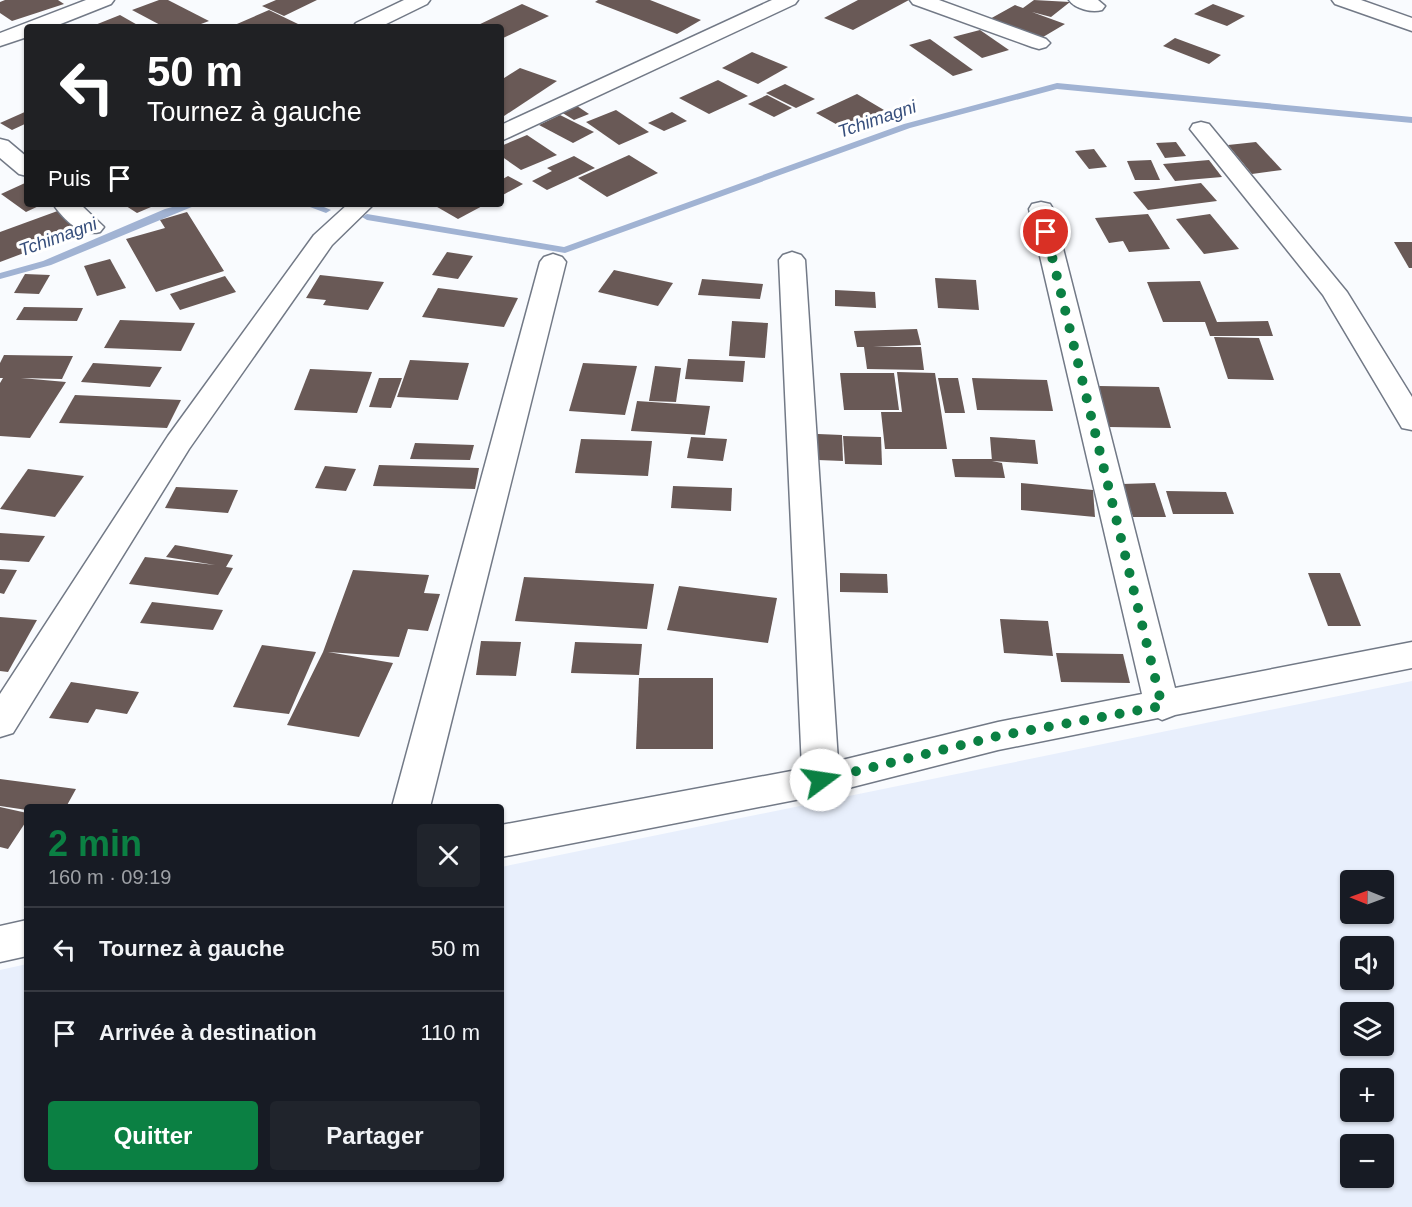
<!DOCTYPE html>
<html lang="fr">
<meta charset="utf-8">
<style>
:root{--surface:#171b24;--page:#20242c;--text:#f1f3f6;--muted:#9ea1a6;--line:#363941;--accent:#0b8043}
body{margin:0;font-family:Arial,sans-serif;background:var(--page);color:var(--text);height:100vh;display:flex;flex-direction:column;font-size:22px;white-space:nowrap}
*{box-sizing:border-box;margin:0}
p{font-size:20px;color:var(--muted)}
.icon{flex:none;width:33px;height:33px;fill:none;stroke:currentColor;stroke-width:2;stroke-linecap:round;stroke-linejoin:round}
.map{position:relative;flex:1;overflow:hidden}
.side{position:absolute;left:24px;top:804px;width:480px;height:378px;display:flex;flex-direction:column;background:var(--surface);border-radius:6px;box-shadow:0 2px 4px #0004}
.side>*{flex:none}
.guide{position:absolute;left:24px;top:24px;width:480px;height:183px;border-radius:6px;box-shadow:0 2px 4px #0004;background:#202124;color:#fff;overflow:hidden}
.needle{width:39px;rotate:271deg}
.fabs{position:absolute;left:1340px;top:870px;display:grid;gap:12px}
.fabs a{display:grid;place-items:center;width:54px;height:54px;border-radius:6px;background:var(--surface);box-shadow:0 2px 4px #0004;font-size:30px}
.pin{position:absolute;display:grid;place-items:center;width:51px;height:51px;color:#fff;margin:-26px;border:3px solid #fff;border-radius:50%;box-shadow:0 2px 6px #0007}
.me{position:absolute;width:66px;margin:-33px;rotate:76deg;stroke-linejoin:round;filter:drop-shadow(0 0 4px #0008)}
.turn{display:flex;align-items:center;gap:21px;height:126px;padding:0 24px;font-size:27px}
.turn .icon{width:78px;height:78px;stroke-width:2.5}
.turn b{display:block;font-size:42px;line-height:51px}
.then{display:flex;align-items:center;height:57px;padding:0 24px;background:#0003;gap:12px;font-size:22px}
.round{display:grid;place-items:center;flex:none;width:63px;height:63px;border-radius:6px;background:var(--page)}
.head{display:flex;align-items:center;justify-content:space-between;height:102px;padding:0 24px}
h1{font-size:36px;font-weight:600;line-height:45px;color:var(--accent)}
.button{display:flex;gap:12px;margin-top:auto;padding:12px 24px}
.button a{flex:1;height:69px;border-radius:6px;background:var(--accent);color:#fff;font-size:24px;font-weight:600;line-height:69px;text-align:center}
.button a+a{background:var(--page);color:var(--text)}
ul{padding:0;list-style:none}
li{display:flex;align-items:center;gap:18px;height:84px;padding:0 24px;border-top:2px solid var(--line)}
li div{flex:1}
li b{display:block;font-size:22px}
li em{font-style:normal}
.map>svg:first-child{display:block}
.built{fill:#e8effc;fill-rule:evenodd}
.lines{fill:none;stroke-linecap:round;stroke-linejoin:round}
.stream{fill:#a1b3d3;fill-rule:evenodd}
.building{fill:#695956}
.street-casing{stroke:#727986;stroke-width:3}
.street{fill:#fff;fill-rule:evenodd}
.route{stroke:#0b8043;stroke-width:10;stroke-dasharray:0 18}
.labels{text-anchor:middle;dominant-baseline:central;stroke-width:6;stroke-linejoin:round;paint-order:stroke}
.far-water-label{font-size:18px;font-style:italic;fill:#374f7c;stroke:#fff}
</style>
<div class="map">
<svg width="1412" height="1207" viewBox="0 0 1412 1207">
<rect width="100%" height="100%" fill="#f9fbfe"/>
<path class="built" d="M1412,681V1207H0V970L27,964V1179H501V867ZM1350,880H1383V914H1350ZM1350,946H1383V980H1350ZM1350,1012H1383V1046H1350ZM1350,1078H1383V1112H1350ZM1350,1144H1383V1178H1350Z"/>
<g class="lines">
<g class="stream">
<path d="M1057,83L1412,117V123L1057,89L910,128L565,253L367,220L362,217L367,214L564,247L904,124Z"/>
<path d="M183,204H199L51,265L0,279V273L43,261L165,209Z"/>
<path d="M302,204H317L331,210L326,213Z"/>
</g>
</g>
<g class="building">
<path d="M5,0H58L64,4L12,21L0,13V2Z"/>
<path d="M159,0H168L209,21L193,27H164L132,10Z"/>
<path d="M276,0H317L284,16L262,6Z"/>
<path d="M598,0H650L701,20L677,34L595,2Z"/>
<path d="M858,0H909L853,30L824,18Z"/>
<path d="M1034,0L1070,2L1051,17L1032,12L1065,24L1038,40L988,20L1015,5L1023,8Z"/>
<path d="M522,4L549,16L501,39V27H474Z"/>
<path d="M1213,4L1245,16L1227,26L1194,14Z"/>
<path d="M269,10L298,24L292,27H230Z"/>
<path d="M120,15L141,27H90Z"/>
<path d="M980,30L1009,50L982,58L953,37Z"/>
<path d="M1175,38L1221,55L1209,64L1163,46Z"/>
<path d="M930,39L973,70L953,76L909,45Z"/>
<path d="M752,52L788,67L758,84L722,68Z"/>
<path d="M520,68L557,81L501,118V80Z"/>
<path d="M718,80L748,96L709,114L679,98Z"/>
<path d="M785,84L815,99L796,108L766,93Z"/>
<path d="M857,94L884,110L843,128L816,113Z"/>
<path d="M767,95L792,108L774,117L748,104Z"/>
<path d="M577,106L589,114L574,120L561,112Z"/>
<path d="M616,110L649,132L619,145L586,122Z"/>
<path d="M27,111V123L12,130L0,123Z"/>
<path d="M672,112L687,121L664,131L648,123Z"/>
<path d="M560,115L594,132L573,143L539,125Z"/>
<path d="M527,135L557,155L521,170L501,156V146Z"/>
<path d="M1176,142L1186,156L1165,158L1156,143Z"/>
<path d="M1256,142L1282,170L1252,174L1228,145Z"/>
<path d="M1094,149L1107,167L1089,169L1075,151Z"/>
<path d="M629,155L658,173L607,197L578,178Z"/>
<path d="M574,156L595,168L547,190L532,181L552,171L547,168Z"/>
<path d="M1151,160L1160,180H1135L1127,161Z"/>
<path d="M1209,160L1222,177L1175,181L1163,164Z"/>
<path d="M508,176L523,184L501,196V180Z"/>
<path d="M25,183L27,185V204H43L26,212L1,194Z"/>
<path d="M1201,183L1217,201L1148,210L1133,192Z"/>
<path d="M123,204H158L137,213Z"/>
<path d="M432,204H486L458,219Z"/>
<path d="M63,209L85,230L0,262V232Z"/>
<path d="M187,212L224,271L156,292L126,239L165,228L160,220Z"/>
<path d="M1148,214L1170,249L1129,252L1123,241L1109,243L1095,218Z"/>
<path d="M1210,214L1239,249L1204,254L1176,219Z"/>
<path d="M1394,242H1412V268H1409Z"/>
<path d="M447,252L473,256L458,279L432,275Z"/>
<path d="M110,259L126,288L97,296L84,266Z"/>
<path d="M614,270L673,283L658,306L598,292Z"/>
<path d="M25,274L50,275L39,294L14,293Z"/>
<path d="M320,275L384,282L368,310L323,305L326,300L306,298Z"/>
<path d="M225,276L236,292L180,310L170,294Z"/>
<path d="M935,278L976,280L979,310L938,308Z"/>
<path d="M702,279L763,284L760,299L698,295Z"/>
<path d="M1200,281L1217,322L1268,321L1273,336H1210L1205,322H1163L1147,282Z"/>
<path d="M438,288L518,298L504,327L422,317Z"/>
<path d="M835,290L875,292L876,308L835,306Z"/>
<path d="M24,307L83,308L77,321L16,320Z"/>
<path d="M120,320L195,323L181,351L104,348Z"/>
<path d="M732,321L768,323L765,358L729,356Z"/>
<path d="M917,329L921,345L873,347H921L924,370L867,369L864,347H857L854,331Z"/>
<path d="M1214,337L1259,338L1274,380L1228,379Z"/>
<path d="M4,355L73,356L62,379L21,378L66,382L30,438L0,436V383L3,378H0V363Z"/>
<path d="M688,359L745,361L743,382L685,379Z"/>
<path d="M410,360L469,363L458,400L397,397Z"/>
<path d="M93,363L162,367L150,387L81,382Z"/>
<path d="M583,363L637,366L625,415L569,411Z"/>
<path d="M655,366L681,368L676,402L649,401Z"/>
<path d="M310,369L372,372L357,413L294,410Z"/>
<path d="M897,372L935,373L947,449H885L881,412H902Z"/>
<path d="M840,373H894L899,410H844Z"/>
<path d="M379,378H402L391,408L369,407Z"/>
<path d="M938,378H958L965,413H945Z"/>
<path d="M972,378L1047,380L1053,411L977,410Z"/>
<path d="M1099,386L1159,387L1171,428L1109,427Z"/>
<path d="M75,395L181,400L167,428L59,423Z"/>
<path d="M637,401L710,406L705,435L631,431Z"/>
<path d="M818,434L842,435L843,461L818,460Z"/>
<path d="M843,436L881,437L882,465L845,464Z"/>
<path d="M691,437L727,439L723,461L687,458Z"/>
<path d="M990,437L1035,440L1038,464L992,461L1002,463L1005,478L955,477L952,459H992V461Z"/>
<path d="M581,439L652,441L648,476L575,473Z"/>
<path d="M415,443L474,445L470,460L410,459Z"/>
<path d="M379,465L479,468L475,489L373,486Z"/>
<path d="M325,466L356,469L346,491L315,488Z"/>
<path d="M28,469L84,476L55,517L0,509Z"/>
<path d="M1021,483L1093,490L1095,517L1021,510Z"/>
<path d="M1155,483L1166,517H1133L1122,484Z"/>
<path d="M673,486L732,488L731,511L671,508Z"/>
<path d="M176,487L238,490L228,513L165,508Z"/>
<path d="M1166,491L1226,492L1234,514H1173Z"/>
<path d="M0,533L45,536L29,562L0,560Z"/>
<path d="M175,545L233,555L226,567L233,568L218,595L129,584L145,557L215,565L166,557Z"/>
<path d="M0,569L17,570L4,594L0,593Z"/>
<path d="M353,570L429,575L424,593L440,594L428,631L408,629L399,657L328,652L393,663L359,737L287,725L323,652Z"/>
<path d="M840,573L887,574L888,593L840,592Z"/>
<path d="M1308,573H1340L1361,626H1328Z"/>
<path d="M524,577L654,584L647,629L515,621Z"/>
<path d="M679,586L777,598L768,643L667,630Z"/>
<path d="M152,602L223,610L213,630L140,623Z"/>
<path d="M0,617L37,620L8,672L0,671Z"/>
<path d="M1000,619L1048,621L1053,656L1004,653Z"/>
<path d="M481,641L521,642L516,676L476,675Z"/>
<path d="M575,642L642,644L639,675L571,673Z"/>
<path d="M262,645L316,652L289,714L233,707Z"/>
<path d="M1056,653L1123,654L1130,683L1061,682Z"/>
<path d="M639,678H713V749H636Z"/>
<path d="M71,682L139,692L127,714L96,709L88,723L49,718Z"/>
<path d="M0,779L76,789L66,807H27V810L0,806Z"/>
<path d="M0,807L27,813V820L8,849L0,847Z"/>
</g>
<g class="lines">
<g class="street-casing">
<g id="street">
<path d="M86,0H114L111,4L53,27H27V37L0,46V33Z"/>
<path d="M404,0H430L427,4L380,27H353L356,23Z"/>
<path d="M772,0H798L795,4L501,141V125Z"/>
<path d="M910,0H939L1046,39L1050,43L1046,47L1039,49L1032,47L913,4Z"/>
<path d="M1069,0H1098L1105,6L1102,10C1092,13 1075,9 1069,0Z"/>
<path d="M1332,0H1361L1412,18V31L1335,4Z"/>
<path d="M1201,122L1209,124L1347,292L1412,397V430L1402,428L1323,295L1190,129L1193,124Z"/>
<path d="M0,139L8,141L27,157V176L19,174L0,158Z"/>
<path d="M1041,202L1050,204L1053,209L1175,688L1412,642V668L1175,715L1162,720L1158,718L998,750L821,795L501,857V825L802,769L779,260L783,255L792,252L801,255L805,260L838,761L998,722L1142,694L1029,209L1032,204Z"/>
<path d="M53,204H80L104,227L100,232C81,237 63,219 53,204Z"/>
<path d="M348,204H374L332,245L189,449L13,733L0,737V694L168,436L314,235Z"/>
<path d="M553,254L562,257L566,262L430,807H392L540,262L544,257Z"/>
<path d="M27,920V956L0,962V926Z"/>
</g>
</g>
<use href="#street" class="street"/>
</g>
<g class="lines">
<path class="route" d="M821,780L998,736L1162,706L1046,232"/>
</g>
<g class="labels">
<g class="far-water-label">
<text transform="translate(877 119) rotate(-19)">Tchimagni</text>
<text transform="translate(58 237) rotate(-20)">Tchimagni</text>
</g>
</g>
</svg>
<div class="fabs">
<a><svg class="needle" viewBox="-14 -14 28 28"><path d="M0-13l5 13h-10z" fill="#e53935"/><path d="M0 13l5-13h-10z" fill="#9ea1a6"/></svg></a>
<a><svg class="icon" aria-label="sound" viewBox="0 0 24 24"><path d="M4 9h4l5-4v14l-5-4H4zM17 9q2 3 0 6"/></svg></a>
<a><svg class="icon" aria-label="layers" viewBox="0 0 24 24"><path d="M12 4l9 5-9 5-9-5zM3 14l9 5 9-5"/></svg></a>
<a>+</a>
<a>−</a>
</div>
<div class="pin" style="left:1046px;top:232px;background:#d93025"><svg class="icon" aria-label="arrive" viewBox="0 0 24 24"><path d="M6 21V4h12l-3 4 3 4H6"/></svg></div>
<svg class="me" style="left:821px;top:780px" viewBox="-20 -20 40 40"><circle r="19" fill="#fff"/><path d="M0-13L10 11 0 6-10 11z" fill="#0b8043"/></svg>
<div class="guide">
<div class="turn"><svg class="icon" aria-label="left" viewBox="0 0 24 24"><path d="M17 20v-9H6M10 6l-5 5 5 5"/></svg><div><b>50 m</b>Tournez à gauche</div></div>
<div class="then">Puis<svg class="icon" aria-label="arrive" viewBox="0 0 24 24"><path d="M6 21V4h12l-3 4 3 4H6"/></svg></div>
</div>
<section class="side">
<div class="head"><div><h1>2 min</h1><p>160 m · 09:19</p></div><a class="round"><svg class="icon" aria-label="close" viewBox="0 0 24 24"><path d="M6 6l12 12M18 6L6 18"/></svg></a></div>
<ul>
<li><svg class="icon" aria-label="left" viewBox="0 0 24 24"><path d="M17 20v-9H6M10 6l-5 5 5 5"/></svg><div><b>Tournez à gauche</b></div><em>50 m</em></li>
<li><svg class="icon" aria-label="arrive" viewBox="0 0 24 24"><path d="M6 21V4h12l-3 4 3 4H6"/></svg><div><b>Arrivée à destination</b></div><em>110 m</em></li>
</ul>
<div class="button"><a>Quitter</a><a>Partager</a></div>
</section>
</div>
